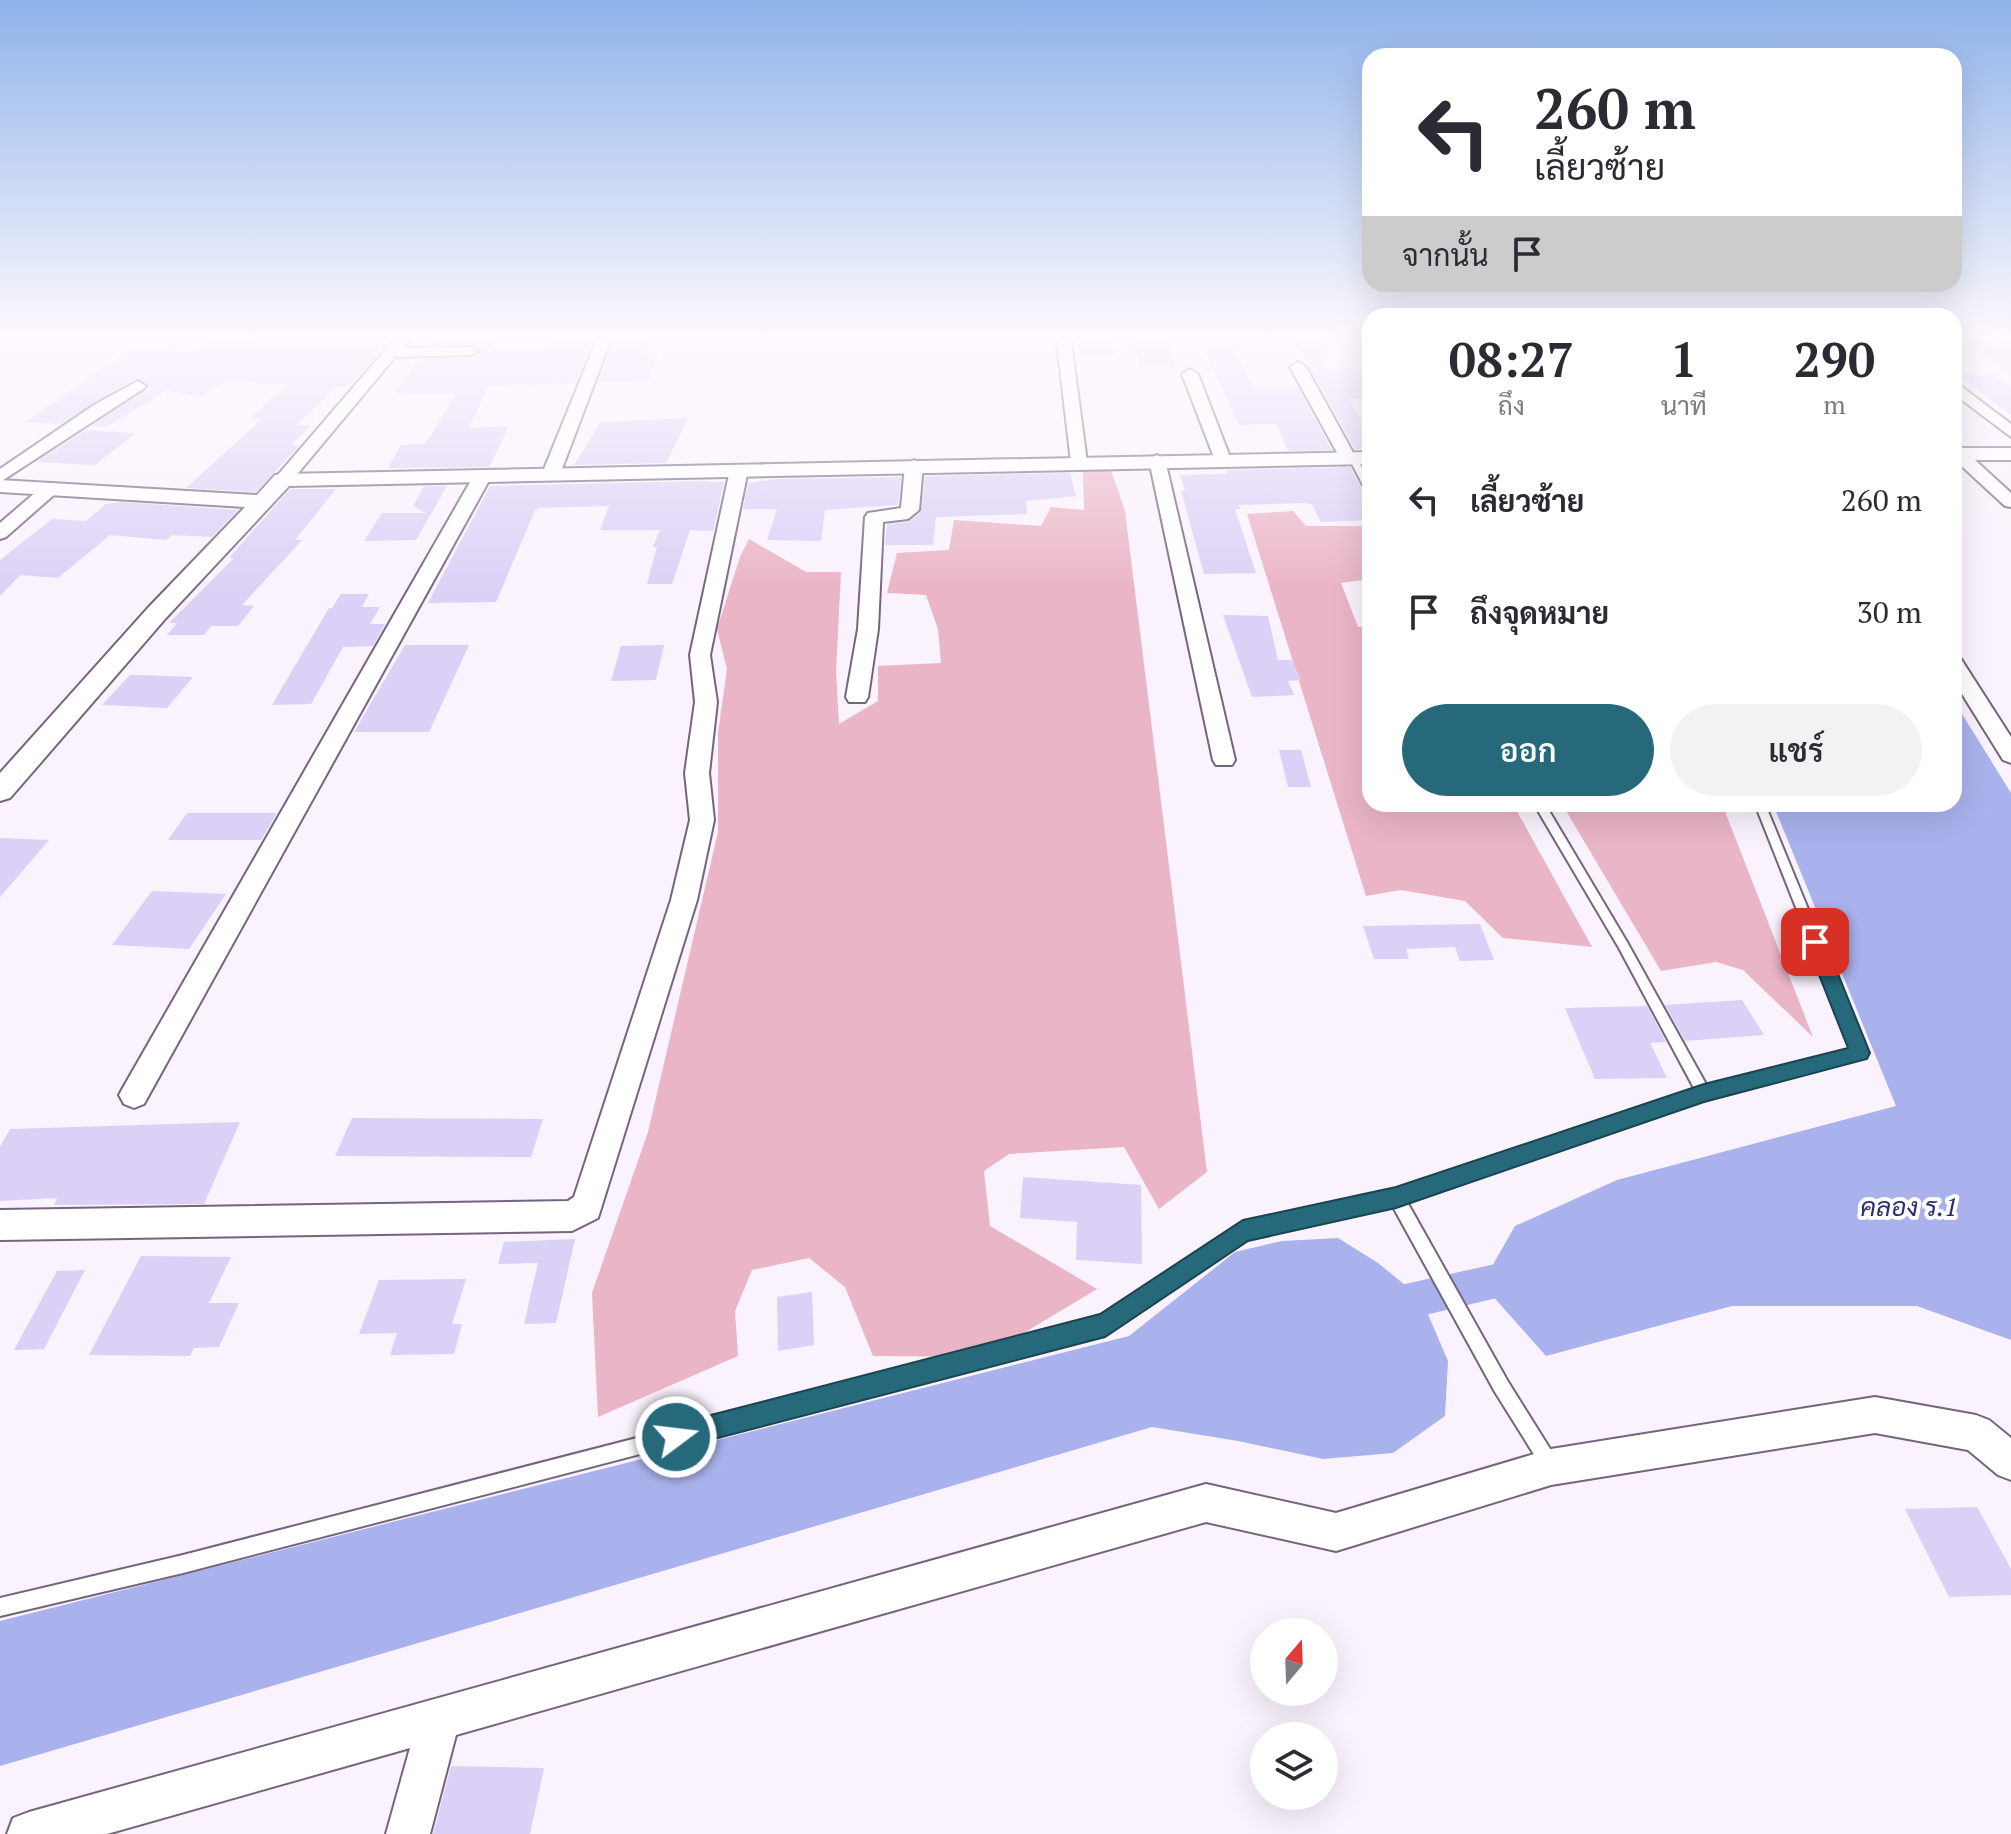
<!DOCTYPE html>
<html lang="th">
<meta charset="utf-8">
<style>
:root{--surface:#fff;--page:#f2f2f3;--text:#2b2b33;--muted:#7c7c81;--accent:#26697b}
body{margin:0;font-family:"PT Serif",Sarabun,serif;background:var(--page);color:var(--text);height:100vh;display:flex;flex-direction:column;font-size:30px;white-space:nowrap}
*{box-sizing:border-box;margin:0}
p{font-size:26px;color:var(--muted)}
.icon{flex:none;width:44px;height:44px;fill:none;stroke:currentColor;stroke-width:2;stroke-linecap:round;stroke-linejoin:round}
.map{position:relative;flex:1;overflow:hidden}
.sheet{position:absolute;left:1362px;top:308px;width:600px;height:504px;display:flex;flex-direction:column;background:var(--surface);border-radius:24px;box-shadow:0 8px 32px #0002}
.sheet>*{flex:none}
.guide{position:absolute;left:1362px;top:48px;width:600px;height:244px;border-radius:24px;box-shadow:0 8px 32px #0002;background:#fff;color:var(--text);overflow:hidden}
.needle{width:52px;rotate:19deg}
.tools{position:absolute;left:1250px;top:1618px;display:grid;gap:16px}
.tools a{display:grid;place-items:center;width:88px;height:88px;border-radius:50%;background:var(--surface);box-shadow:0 8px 32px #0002;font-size:40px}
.pin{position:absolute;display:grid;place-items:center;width:68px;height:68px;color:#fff;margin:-34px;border-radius:16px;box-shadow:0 4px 12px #0006}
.me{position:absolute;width:88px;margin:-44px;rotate:75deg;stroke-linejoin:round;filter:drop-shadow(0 0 6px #0008)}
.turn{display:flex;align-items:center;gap:28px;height:168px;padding:0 40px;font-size:36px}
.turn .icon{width:104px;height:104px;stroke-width:2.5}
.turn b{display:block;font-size:56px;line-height:68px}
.then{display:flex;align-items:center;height:76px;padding:0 40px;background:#0003;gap:16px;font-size:30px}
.eta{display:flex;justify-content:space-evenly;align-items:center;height:136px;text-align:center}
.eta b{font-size:48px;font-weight:600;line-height:56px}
.button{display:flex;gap:16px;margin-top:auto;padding:16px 40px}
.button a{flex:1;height:92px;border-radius:48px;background:var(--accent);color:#fff;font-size:32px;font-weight:600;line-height:92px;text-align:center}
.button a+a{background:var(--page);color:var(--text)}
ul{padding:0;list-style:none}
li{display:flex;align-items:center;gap:24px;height:112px;padding:0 40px}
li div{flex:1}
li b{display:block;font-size:30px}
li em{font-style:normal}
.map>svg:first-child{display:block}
.green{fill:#eab5c6}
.water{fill:#aab2ed}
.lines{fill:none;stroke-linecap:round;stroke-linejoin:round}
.canal{fill:#aab2ed;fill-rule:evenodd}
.building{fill:#dbd1f6}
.service-casing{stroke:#76647c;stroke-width:4}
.minor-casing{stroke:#76647c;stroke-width:4}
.tertiary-casing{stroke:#76647c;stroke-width:4}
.service{fill:#fff;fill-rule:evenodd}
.minor{fill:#fff;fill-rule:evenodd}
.tertiary{fill:#fff;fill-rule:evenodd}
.route{fill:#26697b;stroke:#194450;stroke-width:2}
.labels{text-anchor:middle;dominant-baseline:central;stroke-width:8;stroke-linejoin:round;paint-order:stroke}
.near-water-label{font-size:26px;font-style:italic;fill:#2d2d71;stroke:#fff}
</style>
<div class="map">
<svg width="2011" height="1834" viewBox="0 0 2011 1834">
<rect width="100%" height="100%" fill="#faf2fd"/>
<g class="green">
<path d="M1111,470L1125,511L1207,1172L1159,1209L1124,1147L1009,1154L984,1171L990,1226L1097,1289L984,1357L873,1356L845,1287L809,1258L752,1270L735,1311L738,1356L598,1417L592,1293L648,1132L718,832V733L727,669L717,629L740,557L749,539L806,572H841L836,671L839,724L878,701V666L941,663L938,629L926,595L887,593L897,553L949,550L954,520L1041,526L1051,507L1084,510L1083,471Z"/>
<path d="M1293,511L1306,526H1364L1370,538V579L1341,583L1358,627L1370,626V804H1513L1592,947L1503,938L1465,901L1401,890L1366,896L1247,514Z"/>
<path d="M1562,804H1722L1813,1037L1743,970L1716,962L1661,971Z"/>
</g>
<g class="water">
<path d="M1954,701L2011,793V1340L1917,1306H1732L1546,1356L1482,1284L1515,1226L1617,1180L1896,1106L1773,804H1954Z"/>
<path d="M1338,1238L1378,1263L1421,1298L1448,1361L1445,1416L1393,1453L1323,1459L1238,1441L1152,1427L0,1766V1621L1129,1336L1235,1252L1282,1241Z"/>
</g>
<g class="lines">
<path class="canal" d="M1518,1259L1531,1264L1536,1276L1531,1288L1518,1293L1387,1324L1374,1319L1369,1306L1374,1293L1387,1288Z"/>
</g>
<g class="building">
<path d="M437,334L501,335L491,348H550L556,337L596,334L576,383L488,386L469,428L509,426L489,467L388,468L401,445L425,444L456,394L394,393L419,359L471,358L481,352L471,344L429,345Z"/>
<path d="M1111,334L1117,356L1081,357L1078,335Z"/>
<path d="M1291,334H1326L1324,368H1356L1359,373H1365L1370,382V399H1350L1370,436V449H1355Z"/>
<path d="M214,337L288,345L292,341H389L350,386L336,387L296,425L311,426L291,445H300L256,492L186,488L262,419H250L286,385L229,380L202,396L166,391L106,427L91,426L148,388V383L137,378L60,424L26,422L130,350L191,352Z"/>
<path d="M615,338H650L643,354H660L647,381L598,382Z"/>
<path d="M1166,339L1176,366L1140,367L1133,340Z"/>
<path d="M2003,341L2011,345V374L1964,342Z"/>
<path d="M1203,346H1231L1255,389H1299L1332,450L1288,451L1276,424L1239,425Z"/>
<path d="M1959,375H1995L2011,387V415Z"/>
<path d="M688,418L666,463L574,465L601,422Z"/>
<path d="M86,430L136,433L95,465L36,462Z"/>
<path d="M1350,467L1363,492L1370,496V520L1321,522L1312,505L1306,503L1239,505L1240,509H1235L1256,573L1204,574L1181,491H1185L1180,475L1228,474L1226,470Z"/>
<path d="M1070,473L1076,496L1026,501L1027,514L936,517L933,545H885L887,524L908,522L921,512L925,476Z"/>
<path d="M901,477L898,505L825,510L821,541L767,540L777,509H743L748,483L775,479Z"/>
<path d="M701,481L724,482L715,523L713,531L690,530L672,584H647L657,547H653L660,530H600L609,506L539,508L535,510L496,602L428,603L490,486Z"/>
<path d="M424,486H447L416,540L364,541L382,513H426L413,506Z"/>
<path d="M290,489H336L295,540H302L242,605L254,606L238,626H211L204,635H167L177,623H169L234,558H229Z"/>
<path d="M120,502L238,510L212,537L172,535L166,540L110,535L58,578L20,575L0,596V560L52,519L86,521L106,504Z"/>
<path d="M341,594H369L362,607H380L370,624H385L373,646L343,647L311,704L272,705L329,608H332Z"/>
<path d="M1223,615L1268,616L1278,660H1292L1301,680L1288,681L1294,695L1252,697Z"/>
<path d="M405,645H469L429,732H354Z"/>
<path d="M664,645L656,680L611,681L621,646Z"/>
<path d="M130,675H138L193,677L167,708L102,705Z"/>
<path d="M1279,750H1301L1311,787H1288Z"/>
<path d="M187,813H277L261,840H168Z"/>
<path d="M0,838L49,840L0,897Z"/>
<path d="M152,891L226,894L189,949L112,945Z"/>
<path d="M1480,924L1494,960L1460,961L1455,947L1406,949L1409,959H1374L1363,926Z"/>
<path d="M1742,1000L1764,1035L1685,1041L1665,1005Z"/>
<path d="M1647,1006L1666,1042L1650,1043L1667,1078L1595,1079L1565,1008Z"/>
<path d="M352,1118L543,1119L531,1157L335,1156Z"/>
<path d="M240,1122L204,1204L54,1205L57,1198L0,1201V1147L10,1129Z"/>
<path d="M1023,1177L1141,1185L1142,1264L1076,1260L1077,1222L1020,1218Z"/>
<path d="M575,1239L556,1323L524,1324L538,1263L498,1264L504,1242Z"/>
<path d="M141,1256L231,1257L209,1303H239L219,1347L194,1348L190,1356L89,1355Z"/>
<path d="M85,1270L44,1349L14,1350L57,1271Z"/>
<path d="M466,1279L452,1324H462L454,1354L390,1355L397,1333L359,1334L379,1280Z"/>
<path d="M812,1292L814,1345L778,1351L777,1297Z"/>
<path d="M1977,1507L2011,1569V1595L1949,1597L1905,1509Z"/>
<path d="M451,1766L544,1768L530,1834H433Z"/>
</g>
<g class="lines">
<g class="service-casing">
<g id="service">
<path d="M1350,456L1357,458L1370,483V493L1366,491L1349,458Z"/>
<path d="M1534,804H1545L1627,942L1707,1086L1852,1049L1755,804H1765L1867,1053L1865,1057L1860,1059L1704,1099L1406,1200L1507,1380L1557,1460L1560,1466L1557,1472L1551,1475L1545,1472L1495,1392L1392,1205L1246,1237L1105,1333L183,1573L0,1616V1598L183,1555L1102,1318L1243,1224L1396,1190L1695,1090L1619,948Z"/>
</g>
</g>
<g class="minor-casing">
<g id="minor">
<path d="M399,334H414L403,348L471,347L478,351L471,355L395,357L289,484H277L274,480L277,476Z"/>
<path d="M599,334H613L560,474L551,479L545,478L542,474Z"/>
<path d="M1056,334H1070L1087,462L1079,467L1071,462Z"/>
<path d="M1999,334H2011V342Z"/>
<path d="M1298,362L1306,367L1356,458L1354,462L1348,463L1340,458L1290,367Z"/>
<path d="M1190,369L1198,374L1231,460L1229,464H1217L1215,460L1182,374Z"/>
<path d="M138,381L146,386L143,389L0,482V469L94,405Z"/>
<path d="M1954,381L2011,424V437L1954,394Z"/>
<path d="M1954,450H1964L2011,493V507L2005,506L1954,459Z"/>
<path d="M1157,455L1165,460L1235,760L1232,765H1216L1213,760L1149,460Z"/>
<path d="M914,460L923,465L919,510L908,519L883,522L878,629L868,697L865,702H849L846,697L858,629L865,517L868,513L901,508L905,465Z"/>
<path d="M739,465L748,470L710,655L717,702L709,773L714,820L697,900L598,1218L572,1231L0,1240V1210L568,1201L574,1197L671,900L690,820L685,773L695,702L690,655L730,470Z"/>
<path d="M482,472L491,477L144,1104L134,1108L124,1104L119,1095L124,1086L473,477Z"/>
<path d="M50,484L56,485L59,489L56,493L6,537L0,539V523L44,485Z"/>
<path d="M1954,658L1961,659L2011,737V763L2003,760L1954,681Z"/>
<path d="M1875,1397L1976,1415L1989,1420L2011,1438V1480L1998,1475L1968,1450L1875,1433L1551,1485L1336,1551L1206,1522L456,1735L430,1834H386L410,1748L107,1834H7L13,1818L29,1812L1206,1484L1336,1513L1551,1449Z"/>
</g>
</g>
<g class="tertiary-casing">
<g id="tertiary">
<rect x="1954" y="448" width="57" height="12"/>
<path d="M1370,452V464L289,486L165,619L10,798L0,801V773L147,609L245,507L0,492V480L257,495L275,475L283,474Z"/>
</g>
</g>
<use href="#service" class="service"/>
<use href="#minor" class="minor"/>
<use href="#tertiary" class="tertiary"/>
</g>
<linearGradient id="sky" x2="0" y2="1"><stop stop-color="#8fb3ea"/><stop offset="0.57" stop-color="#fdf9fe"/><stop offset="1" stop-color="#fdf9fe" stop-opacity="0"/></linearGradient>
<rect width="2011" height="591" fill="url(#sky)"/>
<path class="route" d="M1815,935L1825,942L1870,1053L1867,1059L1704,1102L1396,1208L1248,1241L1105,1337L676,1449L667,1446L663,1437L667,1428L676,1424L1100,1314L1243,1220L1396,1187L1704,1084L1848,1048L1806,942Z"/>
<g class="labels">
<g class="near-water-label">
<text x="1909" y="1206">คลอง ร.1</text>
</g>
</g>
</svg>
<div class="tools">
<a><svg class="needle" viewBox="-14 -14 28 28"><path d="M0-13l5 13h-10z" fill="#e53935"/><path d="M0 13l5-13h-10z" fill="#7c7c81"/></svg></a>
<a><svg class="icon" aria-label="layers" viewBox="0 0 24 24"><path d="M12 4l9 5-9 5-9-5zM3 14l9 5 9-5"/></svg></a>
</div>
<div class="pin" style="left:1815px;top:942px;background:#d93025"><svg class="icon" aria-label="arrive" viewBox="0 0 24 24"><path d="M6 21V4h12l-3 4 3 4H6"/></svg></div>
<svg class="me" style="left:676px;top:1437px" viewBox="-20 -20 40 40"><circle r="17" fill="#26697b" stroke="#fff" stroke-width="3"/><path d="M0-11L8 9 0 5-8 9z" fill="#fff"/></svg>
<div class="guide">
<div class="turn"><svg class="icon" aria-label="left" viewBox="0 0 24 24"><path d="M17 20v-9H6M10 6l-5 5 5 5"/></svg><div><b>260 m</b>เลี้ยวซ้าย</div></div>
<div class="then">จากนั้น<svg class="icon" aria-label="arrive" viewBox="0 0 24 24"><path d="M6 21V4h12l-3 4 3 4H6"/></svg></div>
</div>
<section class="sheet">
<div class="eta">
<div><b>08:27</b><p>ถึง</p></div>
<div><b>1</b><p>นาที</p></div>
<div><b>290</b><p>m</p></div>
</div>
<ul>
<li><svg class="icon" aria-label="left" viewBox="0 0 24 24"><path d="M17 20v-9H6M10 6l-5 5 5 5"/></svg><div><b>เลี้ยวซ้าย</b></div><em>260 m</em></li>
<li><svg class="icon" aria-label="arrive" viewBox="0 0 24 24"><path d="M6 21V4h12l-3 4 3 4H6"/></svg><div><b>ถึงจุดหมาย</b></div><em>30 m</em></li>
</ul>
<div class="button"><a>ออก</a><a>แชร์</a></div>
</section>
</div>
